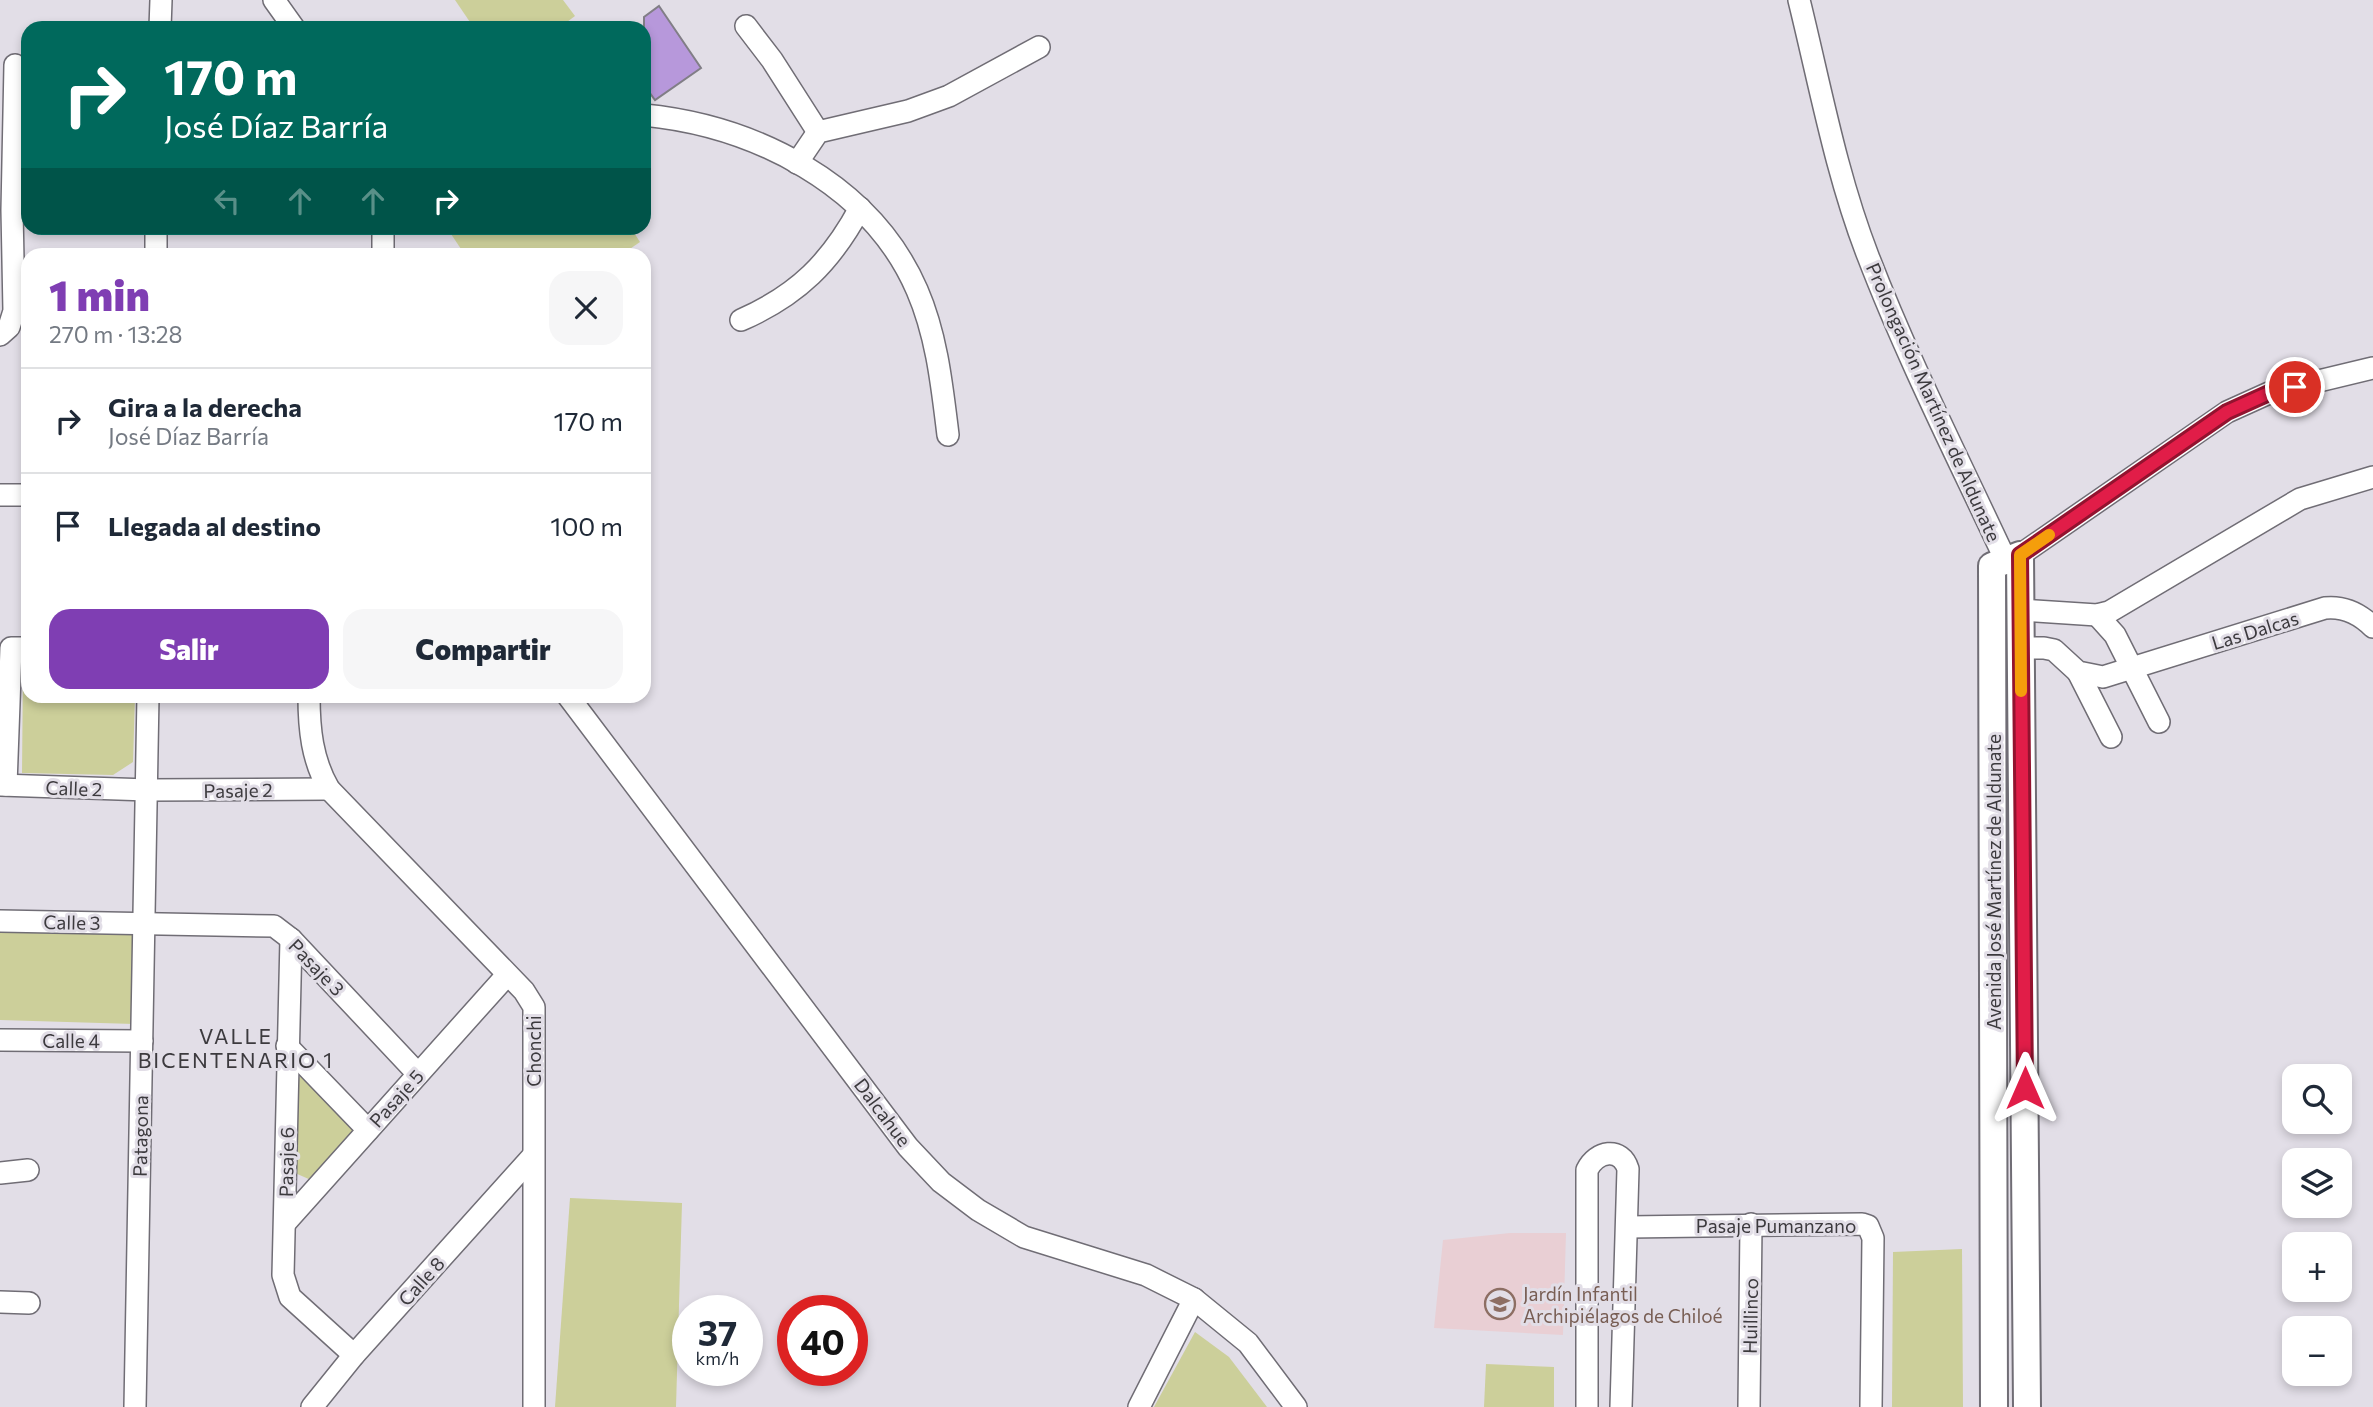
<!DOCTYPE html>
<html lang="es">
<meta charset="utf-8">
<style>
:root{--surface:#fff;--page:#f6f6f7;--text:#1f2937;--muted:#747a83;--line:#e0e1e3;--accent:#7f3eb3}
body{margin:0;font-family:Commissioner,sans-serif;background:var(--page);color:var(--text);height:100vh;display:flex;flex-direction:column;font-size:26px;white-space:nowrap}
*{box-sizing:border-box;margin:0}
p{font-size:23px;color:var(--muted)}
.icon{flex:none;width:38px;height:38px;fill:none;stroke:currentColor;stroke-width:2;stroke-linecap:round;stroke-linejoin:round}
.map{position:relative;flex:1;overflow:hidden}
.sheet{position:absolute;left:21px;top:248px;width:630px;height:455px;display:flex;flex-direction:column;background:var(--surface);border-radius:21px;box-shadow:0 4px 10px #0003}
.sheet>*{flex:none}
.banner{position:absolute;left:21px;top:21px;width:630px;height:214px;border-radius:21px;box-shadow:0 4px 10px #0003;background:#00695c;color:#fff;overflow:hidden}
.tools{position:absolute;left:2282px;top:1064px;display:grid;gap:14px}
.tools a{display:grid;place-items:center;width:70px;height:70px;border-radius:14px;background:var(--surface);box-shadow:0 4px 10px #0003;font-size:35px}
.speed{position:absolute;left:672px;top:1295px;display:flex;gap:14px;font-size:35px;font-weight:700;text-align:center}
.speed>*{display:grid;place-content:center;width:91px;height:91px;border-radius:50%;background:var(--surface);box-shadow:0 4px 10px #0003;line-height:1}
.speed small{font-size:18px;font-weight:400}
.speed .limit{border:10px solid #d22;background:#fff;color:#111}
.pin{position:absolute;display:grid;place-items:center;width:60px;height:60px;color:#fff;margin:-30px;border:4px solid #fff;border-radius:50%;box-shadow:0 2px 7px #0007}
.me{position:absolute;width:77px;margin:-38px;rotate:0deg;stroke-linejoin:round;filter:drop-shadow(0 0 5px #0008)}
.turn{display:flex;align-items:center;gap:24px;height:147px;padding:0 28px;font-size:32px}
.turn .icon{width:91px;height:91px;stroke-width:2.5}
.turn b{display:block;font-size:49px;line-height:60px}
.lanes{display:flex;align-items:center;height:66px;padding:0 28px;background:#0003;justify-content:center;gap:35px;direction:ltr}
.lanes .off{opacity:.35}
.round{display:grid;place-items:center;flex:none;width:74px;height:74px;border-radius:21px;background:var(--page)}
.headline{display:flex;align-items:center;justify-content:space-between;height:119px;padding:0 28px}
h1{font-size:42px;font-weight:800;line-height:52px;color:var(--accent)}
.cta{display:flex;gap:14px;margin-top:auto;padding:14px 28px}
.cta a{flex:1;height:80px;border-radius:21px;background:var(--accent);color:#fff;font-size:28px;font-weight:800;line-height:80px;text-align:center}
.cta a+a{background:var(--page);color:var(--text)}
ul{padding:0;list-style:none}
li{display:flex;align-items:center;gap:21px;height:105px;padding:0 28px;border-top:2px solid var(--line)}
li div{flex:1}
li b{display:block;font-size:26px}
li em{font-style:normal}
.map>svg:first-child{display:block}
.education{fill:#e9cfd4}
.green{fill:#cccf9a}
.building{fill:#b798db;stroke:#817e86;stroke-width:2}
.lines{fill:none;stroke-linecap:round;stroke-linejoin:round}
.minor-casing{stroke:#706d75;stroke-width:24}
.tertiary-casing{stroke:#706d75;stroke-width:30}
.minor{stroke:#fff;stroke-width:21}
.tertiary{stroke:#fff;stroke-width:26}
.route-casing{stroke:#92132f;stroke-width:18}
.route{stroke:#e11d48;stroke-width:12}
.slow{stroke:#f59e0b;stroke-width:12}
.labels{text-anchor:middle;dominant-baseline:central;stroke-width:6;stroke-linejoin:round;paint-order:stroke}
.street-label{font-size:19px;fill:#3c3a3e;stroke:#e2dee7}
.education-label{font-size:19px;fill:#785e54;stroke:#e2dee7;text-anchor:start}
.neighbourhood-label{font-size:21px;letter-spacing:2px;fill:#3c3a3e;stroke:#e2dee7}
</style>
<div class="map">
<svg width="2373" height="1407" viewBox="0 0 2373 1407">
<rect width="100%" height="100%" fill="#e2dee7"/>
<path class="education" d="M1510,1233H1566L1563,1335L1434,1328L1443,1240Z"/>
<g class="green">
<path d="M455,0H563L575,16L559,28H474Z"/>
<path d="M447,228H631L640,242L621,255H465Z"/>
<path d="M28,663V696L135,697L133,762L113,775L22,773L23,667Z"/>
<path d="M134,927V1024L0,1020V930Z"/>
<path d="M302,1076L353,1123L351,1137L311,1180L295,1173L298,1078Z"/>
<path d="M570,1198L682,1203L676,1407H555Z"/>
<path d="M1962,1249L1963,1407H1892L1893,1252Z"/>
<path d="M1195,1332L1229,1357L1267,1407H1154Z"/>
<path d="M1486,1364L1554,1367V1407H1484Z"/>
</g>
<path class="building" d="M659,6L701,68L655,100L644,85V17Z"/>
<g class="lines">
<g class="minor-casing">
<g id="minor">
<path d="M274,0L294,28"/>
<path d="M1799,0C1820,85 1836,174 1868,256C1908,360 1959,460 2006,561"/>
<path d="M746,26L772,60L818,132"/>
<path d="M160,28L161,0"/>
<path d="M644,115C755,126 871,184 917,290C937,336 942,386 948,435"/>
<path d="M797,163L818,132L908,111L949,96L1039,47"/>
<path d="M383,228V256"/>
<path d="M156,256V228"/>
<path d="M741,320C798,295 831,262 860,208"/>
<path d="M0,335L9,327L14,311L12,210L15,65"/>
<path d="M0,495H28"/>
<path d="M2020,555L2227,412L2269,393L2373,368"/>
<path d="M2021,610L2097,615L2109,612L2300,499L2373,477"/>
<path d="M2097,615L2115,635L2159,722"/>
<path d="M2021,648H2044L2054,650L2078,672L2103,677L2325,608C2344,606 2359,613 2373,627"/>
<path d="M2078,672L2111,737"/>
<path d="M309,696C309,729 312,760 329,789L524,991L534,1007V1407"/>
<path d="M568,696L908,1147L941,1182L978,1210L1024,1237L1146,1275L1194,1299L1248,1343L1296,1407"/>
<path d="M0,785L148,790L329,789"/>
<path d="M6,785L11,648H28"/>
<path d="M0,921L274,926L291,939L418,1074"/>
<path d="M291,939L283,1275L290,1297L354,1355"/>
<path d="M0,1040L142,1041"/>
<path d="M287,1046L368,1130"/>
<path d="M0,1173L28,1170"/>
<path d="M286,1222L507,975"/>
<path d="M1628,1227L1862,1224L1868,1226L1873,1238L1871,1407"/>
<path d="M0,1302L29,1303"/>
<path d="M135,1407L148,696"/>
<path d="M312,1407L354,1355L532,1157"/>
<path d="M1139,1407L1194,1299"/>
<path d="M1587,1407V1170C1596,1151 1621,1146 1628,1169L1621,1407"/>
<path d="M1749,1407L1751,1224"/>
</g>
</g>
<g class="tertiary-casing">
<path id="tertiary" d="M1994,1407L1992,566L2020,555L2027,1407"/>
</g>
<use href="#minor" class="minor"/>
<use href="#tertiary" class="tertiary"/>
</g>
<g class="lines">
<g class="route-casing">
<path id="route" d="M2025,1088L2020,555L2227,412L2269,393L2295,387"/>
</g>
<use href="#route" class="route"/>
<path class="slow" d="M2021,691L2020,555L2049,535"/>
</g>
<defs>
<g id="school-ring" transform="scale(1.575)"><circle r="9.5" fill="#e2dee7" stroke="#8d6e63" stroke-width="1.5"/><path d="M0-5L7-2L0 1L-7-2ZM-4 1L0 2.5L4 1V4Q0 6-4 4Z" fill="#8d6e63"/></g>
</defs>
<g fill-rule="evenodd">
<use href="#school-ring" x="1500" y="1304"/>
</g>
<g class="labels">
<g class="street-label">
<text transform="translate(1934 402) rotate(66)">Prolongación Martínez de Aldunate</text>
<text transform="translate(2255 630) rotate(-17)">Las Dalcas</text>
<text transform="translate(74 788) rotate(2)">Calle 2</text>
<text transform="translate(238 790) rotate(-1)">Pasaje 2</text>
<text transform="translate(1993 882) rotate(-90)">Avenida José Martínez de Aldunate</text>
<text transform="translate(72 922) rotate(1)">Calle 3</text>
<text transform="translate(317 967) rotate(46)">Pasaje 3</text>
<text x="71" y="1040">Calle 4</text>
<text transform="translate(533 1051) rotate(-90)">Chonchi</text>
<text transform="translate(396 1098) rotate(-48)">Pasaje 5</text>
<text transform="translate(883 1112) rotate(53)">Dalcahue</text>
<text transform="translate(140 1136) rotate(-89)">Patagona</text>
<text transform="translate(286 1162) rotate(-89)">Pasaje 6</text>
<text x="1776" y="1225">Pasaje Pumanzano</text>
<text transform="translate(421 1281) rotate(-48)">Calle 8</text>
<text transform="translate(1750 1316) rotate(-89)">Huillinco</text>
</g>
<g class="education-label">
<text x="1523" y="1293">Jardín Infantil<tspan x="1523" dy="22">Archipiélagos de Chiloé</tspan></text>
</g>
<g class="neighbourhood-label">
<text x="236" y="1035">VALLE<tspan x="236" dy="24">BICENTENARIO 1</tspan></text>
</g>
</g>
</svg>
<div class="tools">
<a><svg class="icon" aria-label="search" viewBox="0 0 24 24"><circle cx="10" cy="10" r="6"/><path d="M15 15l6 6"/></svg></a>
<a><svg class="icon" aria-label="layers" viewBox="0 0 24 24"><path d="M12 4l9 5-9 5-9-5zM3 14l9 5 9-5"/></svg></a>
<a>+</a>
<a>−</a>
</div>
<div class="speed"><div>37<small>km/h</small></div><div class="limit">40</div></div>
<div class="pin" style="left:2295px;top:387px;background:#d93025"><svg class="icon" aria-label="arrive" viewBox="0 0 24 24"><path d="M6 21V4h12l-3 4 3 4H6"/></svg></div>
<svg class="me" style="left:2025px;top:1088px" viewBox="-20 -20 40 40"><path d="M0-17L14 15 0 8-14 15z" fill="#e11d48" stroke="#fff" stroke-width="4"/></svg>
<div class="banner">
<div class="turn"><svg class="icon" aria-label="right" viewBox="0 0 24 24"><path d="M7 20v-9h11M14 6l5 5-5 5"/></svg><div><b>170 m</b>José Díaz Barría</div></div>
<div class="lanes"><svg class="icon off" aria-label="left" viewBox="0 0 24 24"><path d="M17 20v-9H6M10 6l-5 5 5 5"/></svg><svg class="icon off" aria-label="ahead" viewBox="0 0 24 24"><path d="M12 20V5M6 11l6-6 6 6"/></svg><svg class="icon off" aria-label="ahead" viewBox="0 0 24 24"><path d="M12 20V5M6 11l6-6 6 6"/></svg><svg class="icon" aria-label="right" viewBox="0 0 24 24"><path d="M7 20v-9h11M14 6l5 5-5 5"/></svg></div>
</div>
<section class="sheet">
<div class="headline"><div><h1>1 min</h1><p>270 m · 13:28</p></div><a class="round"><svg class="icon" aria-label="close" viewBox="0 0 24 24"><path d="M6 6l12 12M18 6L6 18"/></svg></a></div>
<ul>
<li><svg class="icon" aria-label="right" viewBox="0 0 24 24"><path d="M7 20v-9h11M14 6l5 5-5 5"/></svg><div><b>Gira a la derecha</b><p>José Díaz Barría</p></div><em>170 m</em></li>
<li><svg class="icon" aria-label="arrive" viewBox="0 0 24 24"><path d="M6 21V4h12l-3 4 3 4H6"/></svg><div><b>Llegada al destino</b></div><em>100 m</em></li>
</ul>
<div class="cta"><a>Salir</a><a>Compartir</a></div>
</section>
</div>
